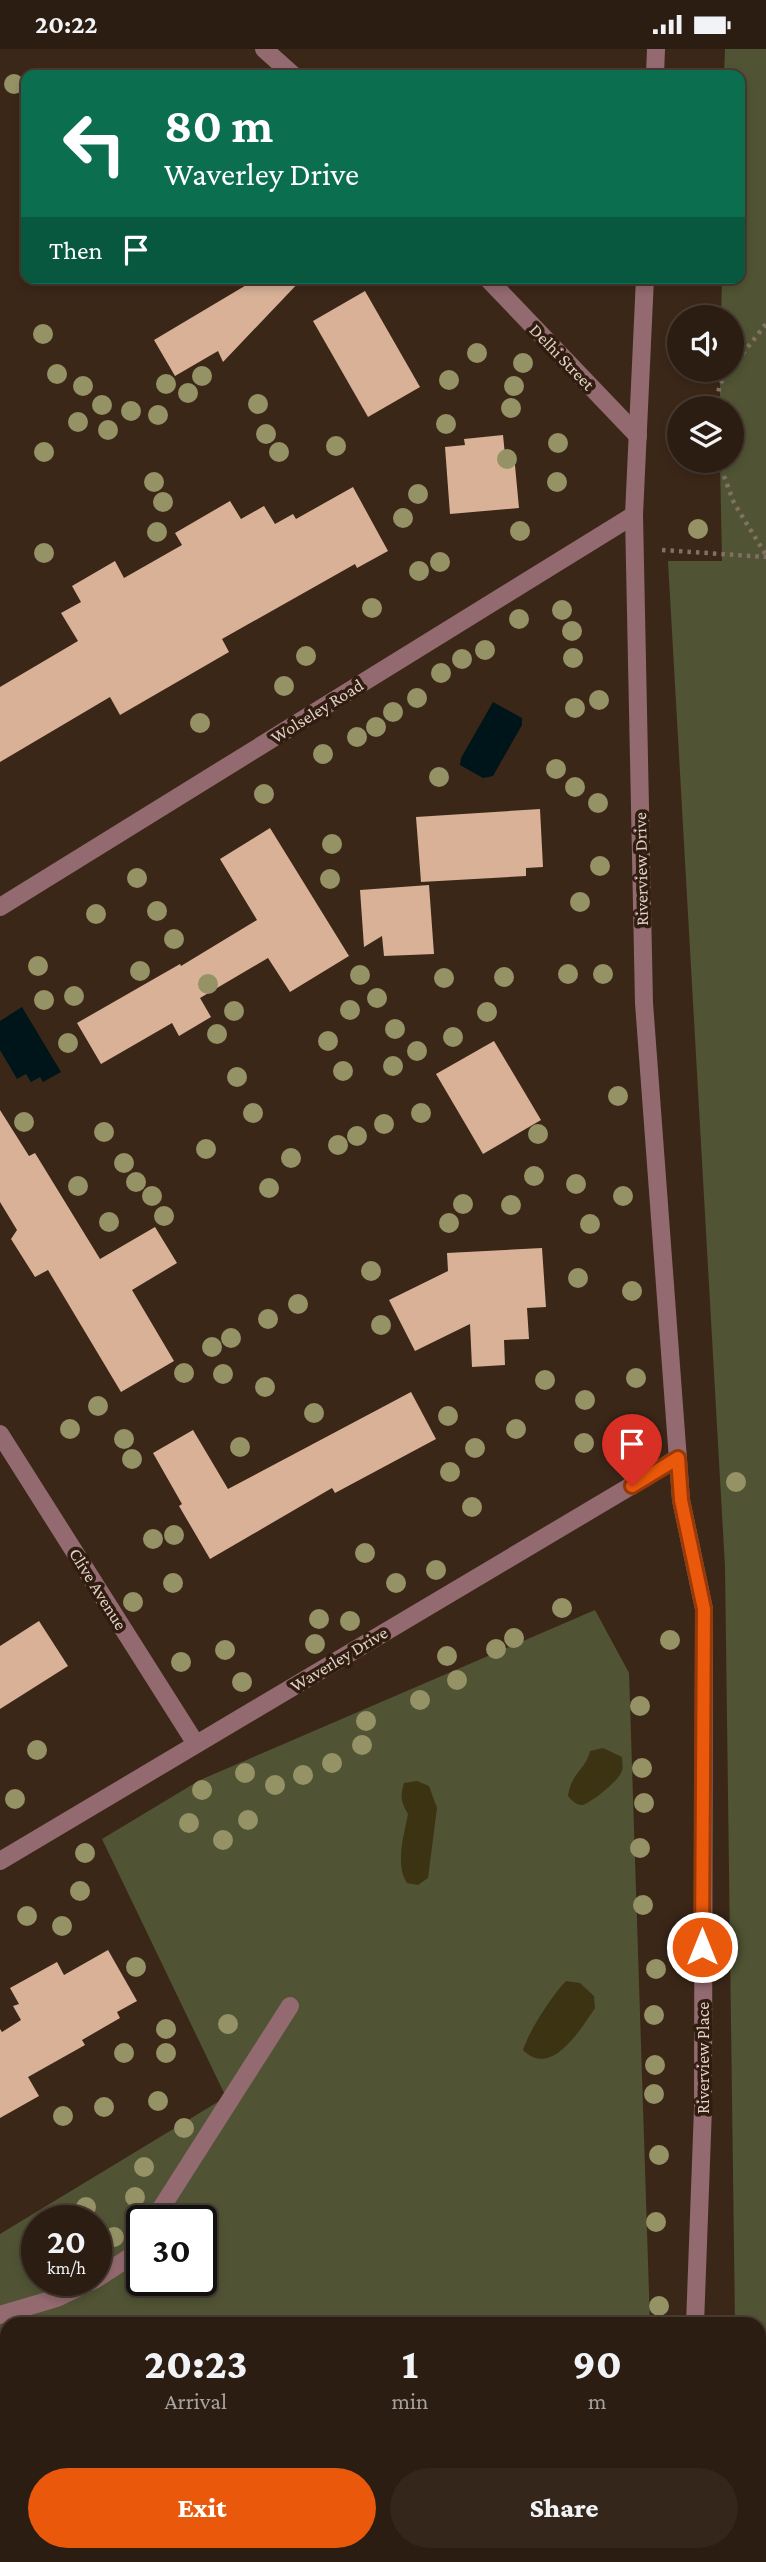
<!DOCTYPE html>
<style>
:root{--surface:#2c1d12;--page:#34261b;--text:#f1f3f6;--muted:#a6a29f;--line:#483b32;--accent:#ea580c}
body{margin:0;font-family:"Crimson Pro",serif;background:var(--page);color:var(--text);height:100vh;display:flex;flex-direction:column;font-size:26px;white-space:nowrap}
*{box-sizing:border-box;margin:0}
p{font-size:23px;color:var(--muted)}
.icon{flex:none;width:38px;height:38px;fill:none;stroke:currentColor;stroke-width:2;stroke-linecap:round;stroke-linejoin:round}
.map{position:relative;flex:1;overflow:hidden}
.drawer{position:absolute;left:0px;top:2268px;width:766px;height:245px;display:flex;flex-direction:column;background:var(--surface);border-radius:21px 21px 0 0;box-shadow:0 4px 10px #0003,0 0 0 2px var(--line)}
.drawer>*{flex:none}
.hud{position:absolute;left:21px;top:21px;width:724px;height:214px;border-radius:14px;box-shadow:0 4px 10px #0003,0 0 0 2px var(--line);background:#0b6e4f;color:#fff;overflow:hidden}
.controls{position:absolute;left:667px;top:256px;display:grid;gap:14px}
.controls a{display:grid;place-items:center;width:77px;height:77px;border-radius:50%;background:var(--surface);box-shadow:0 4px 10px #0003,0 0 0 2px var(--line);font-size:35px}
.speed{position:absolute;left:21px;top:2156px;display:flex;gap:14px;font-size:35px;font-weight:700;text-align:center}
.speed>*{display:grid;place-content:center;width:91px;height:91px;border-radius:50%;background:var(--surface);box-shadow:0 4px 10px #0003,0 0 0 2px var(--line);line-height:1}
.speed small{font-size:18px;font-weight:400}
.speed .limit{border:4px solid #111;border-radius:10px;background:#fff;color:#111}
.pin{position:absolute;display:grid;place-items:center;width:60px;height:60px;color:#fff;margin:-72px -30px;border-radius:50% 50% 50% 0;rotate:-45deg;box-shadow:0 0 7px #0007}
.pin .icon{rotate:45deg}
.me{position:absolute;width:77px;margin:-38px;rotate:0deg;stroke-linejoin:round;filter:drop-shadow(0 0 5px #0008)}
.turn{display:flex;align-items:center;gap:24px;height:147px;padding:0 28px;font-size:32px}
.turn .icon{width:91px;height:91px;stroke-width:2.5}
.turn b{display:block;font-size:49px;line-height:60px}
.then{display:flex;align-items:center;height:66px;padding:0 28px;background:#0003;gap:14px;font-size:26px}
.eta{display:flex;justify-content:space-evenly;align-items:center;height:119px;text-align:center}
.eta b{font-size:42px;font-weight:800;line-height:49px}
.action{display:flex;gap:14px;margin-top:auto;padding:14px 28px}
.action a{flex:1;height:80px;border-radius:42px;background:var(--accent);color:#fff;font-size:28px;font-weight:800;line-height:80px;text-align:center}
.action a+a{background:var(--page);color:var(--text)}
.status{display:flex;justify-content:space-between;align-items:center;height:49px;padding:0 35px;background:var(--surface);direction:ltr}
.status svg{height:19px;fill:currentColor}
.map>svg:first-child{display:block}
.green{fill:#505434;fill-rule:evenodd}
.sand{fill:#3c3313}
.water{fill:#00151a}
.building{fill:#d8b197}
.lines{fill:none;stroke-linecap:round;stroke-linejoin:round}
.path{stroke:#817063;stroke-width:4.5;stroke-dasharray:3.5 5;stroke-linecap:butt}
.minor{stroke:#936a70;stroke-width:18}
.tree{fill:#959266}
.route-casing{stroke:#983908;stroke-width:18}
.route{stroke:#ea580c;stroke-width:12}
.labels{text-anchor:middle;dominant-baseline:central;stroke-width:7;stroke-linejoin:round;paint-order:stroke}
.street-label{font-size:18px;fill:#dfd1c8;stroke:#311d0f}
</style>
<div class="status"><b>20:22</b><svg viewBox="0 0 49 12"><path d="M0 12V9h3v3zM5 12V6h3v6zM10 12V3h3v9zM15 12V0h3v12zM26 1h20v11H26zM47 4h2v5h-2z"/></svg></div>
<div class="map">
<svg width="766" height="2513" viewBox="0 0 766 2513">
<rect width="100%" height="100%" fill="#3b2718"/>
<g class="green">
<path d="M725,0H766V2513H738V2506H760V2275H735L725,1518L668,512H722L720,411H732V359H720V320H732V268H721L722,229H740V26H724Z"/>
<path d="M595,1561L629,1624L650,2275H7V2506H657V2513H0V2185L226,2048L102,1790L200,1731ZM37,2172H96V2231H37ZM142,2172H201V2231H142Z"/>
</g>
<g class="sand">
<path d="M603,1699L622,1708C622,1714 624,1719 621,1724C618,1732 590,1755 582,1756C576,1756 571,1751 568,1747C572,1722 585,1722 590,1702Z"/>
<path d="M417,1732L429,1737L437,1759L428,1829L418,1836L407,1834C395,1815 404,1786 408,1765C401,1753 400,1748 404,1734Z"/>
<path d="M566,1932L580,1934L594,1947L595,1959C581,1980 551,2030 523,2001C530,1980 551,1948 566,1932Z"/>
</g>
<g class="water">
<path d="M493,653L522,669V676L493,727L483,729L460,716L461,709Z"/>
<path d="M22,958L61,1023L43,1033L40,1028L31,1033L26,1025L17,1030L0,1001V972Z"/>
</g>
<g class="building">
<path d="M258,229H303L223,313L218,302L175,327L154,291Z"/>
<path d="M365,242L420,338L368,368L313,272Z"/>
<path d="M503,386L505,406H514L519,459L450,465L445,398L465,396L464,390Z"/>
<path d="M353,438L388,502L357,519L355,515L222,590L229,603L120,666L110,648L0,713V638L78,592L61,564L81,553L72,537L115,512L124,529L182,496L175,484L230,452L241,470L264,457L275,475L293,465L296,470Z"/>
<path d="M540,760L543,818L526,819V827L421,833L416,768Z"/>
<path d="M270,779L349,907L290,943L268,909L200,949L211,968L179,987L172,974L101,1015L77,974L180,915L181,917L257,871L220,810Z"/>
<path d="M429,836L434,905L384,907L382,887L364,898L360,841Z"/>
<path d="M494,992L541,1071L483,1105L436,1025Z"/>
<path d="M0,1061L29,1107L35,1104L100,1210L155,1178L177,1214L132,1241L174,1312L121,1343L48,1221L35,1228L11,1190L17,1181L0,1153Z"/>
<path d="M542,1199L546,1258L527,1259L529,1290L504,1291L505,1316L472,1318L470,1275L415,1302L389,1251L448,1222L447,1204Z"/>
<path d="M411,1343L436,1390L335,1444L332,1439L210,1510L179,1457L182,1455L153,1404L193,1381L228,1440Z"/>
<path d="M39,1572L68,1617L0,1660V1597Z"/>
<path d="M108,1901L137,1952L117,1963L120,1969L82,1991L85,1996L28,2028L39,2047L0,2069V1980L2,1983L21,1971L13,1957L19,1955L10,1939L57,1913L64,1926Z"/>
</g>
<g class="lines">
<g class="path">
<path d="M732,318L766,275"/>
<path d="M715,359L720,335L730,320"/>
<path d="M718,411L734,454L766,506"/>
<path d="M662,501L766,508"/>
</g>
<g class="minor">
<path d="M264,0L293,26"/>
<path d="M655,26L656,0"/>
<path d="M487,229L638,387"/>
<path d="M645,229L634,466L644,954L681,1451L704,1560L703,2059L695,2275"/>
<path d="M0,858L634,466"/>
<path d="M0,1385L196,1695"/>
<path d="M0,1812L678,1409"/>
<path d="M153,2172L290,1957"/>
<path d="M96,2230L130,2208L142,2190"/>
<path d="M0,2266L57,2249L94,2231"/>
<path d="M686,2513L687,2506"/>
</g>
</g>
<g class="tree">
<circle cx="14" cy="35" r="10"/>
<circle cx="43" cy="285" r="10"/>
<circle cx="477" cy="304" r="10"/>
<circle cx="523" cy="314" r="10"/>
<circle cx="57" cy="325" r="10"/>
<circle cx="202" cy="327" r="10"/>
<circle cx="449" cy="331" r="10"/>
<circle cx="166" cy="335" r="10"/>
<circle cx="83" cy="337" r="10"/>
<circle cx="514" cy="337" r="10"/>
<circle cx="188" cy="344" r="10"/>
<circle cx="258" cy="355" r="10"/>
<circle cx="102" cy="356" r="10"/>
<circle cx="511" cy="359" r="10"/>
<circle cx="131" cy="362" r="10"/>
<circle cx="158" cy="366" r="10"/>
<circle cx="78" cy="373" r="10"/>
<circle cx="446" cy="375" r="10"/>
<circle cx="108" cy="381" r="10"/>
<circle cx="266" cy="385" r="10"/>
<circle cx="558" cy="394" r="10"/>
<circle cx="336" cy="397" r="10"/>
<circle cx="44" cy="403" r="10"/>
<circle cx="279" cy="403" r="10"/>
<circle cx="507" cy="410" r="10"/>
<circle cx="154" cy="433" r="10"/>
<circle cx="557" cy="433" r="10"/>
<circle cx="418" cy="445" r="10"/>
<circle cx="163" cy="453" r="10"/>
<circle cx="403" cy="469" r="10"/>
<circle cx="698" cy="480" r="10"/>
<circle cx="520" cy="482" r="10"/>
<circle cx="157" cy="483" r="10"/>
<circle cx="44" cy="504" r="10"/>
<circle cx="440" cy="513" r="10"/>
<circle cx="419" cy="522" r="10"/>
<circle cx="372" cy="559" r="10"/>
<circle cx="562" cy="561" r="10"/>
<circle cx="519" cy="570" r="10"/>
<circle cx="572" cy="582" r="10"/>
<circle cx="485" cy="601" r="10"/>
<circle cx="306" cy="607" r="10"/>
<circle cx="573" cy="609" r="10"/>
<circle cx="462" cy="610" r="10"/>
<circle cx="441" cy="624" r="10"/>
<circle cx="284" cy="637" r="10"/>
<circle cx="417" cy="649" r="10"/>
<circle cx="599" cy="651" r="10"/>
<circle cx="575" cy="659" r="10"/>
<circle cx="393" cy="663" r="10"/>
<circle cx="200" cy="674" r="10"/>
<circle cx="376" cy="678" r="10"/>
<circle cx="357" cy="688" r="10"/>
<circle cx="323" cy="705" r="10"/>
<circle cx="556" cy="720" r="10"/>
<circle cx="439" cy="728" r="10"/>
<circle cx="575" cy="738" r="10"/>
<circle cx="264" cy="745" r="10"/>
<circle cx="598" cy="754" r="10"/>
<circle cx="332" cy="795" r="10"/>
<circle cx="600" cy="817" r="10"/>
<circle cx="137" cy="829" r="10"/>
<circle cx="330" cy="830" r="10"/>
<circle cx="580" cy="853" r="10"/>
<circle cx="157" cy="862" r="10"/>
<circle cx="96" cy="865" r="10"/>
<circle cx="174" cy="890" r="10"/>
<circle cx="38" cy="917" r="10"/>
<circle cx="140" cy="922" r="10"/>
<circle cx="568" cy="925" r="10"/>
<circle cx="603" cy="925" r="10"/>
<circle cx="360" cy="926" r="10"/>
<circle cx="504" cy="928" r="10"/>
<circle cx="444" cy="929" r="10"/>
<circle cx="208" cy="935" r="10"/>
<circle cx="74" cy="947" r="10"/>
<circle cx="377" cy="949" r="10"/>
<circle cx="44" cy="951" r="10"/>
<circle cx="350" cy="961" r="10"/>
<circle cx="234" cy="962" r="10"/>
<circle cx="487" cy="963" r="10"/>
<circle cx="395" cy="980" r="10"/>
<circle cx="217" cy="985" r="10"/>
<circle cx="453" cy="988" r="10"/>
<circle cx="328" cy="992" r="10"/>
<circle cx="68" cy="994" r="10"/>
<circle cx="417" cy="1002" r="10"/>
<circle cx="393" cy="1017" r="10"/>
<circle cx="343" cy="1022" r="10"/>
<circle cx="237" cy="1028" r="10"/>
<circle cx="618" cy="1047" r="10"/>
<circle cx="253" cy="1064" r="10"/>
<circle cx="421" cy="1064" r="10"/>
<circle cx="24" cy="1073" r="10"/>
<circle cx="384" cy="1075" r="10"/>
<circle cx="104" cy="1083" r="10"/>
<circle cx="538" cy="1085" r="10"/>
<circle cx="357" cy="1087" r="10"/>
<circle cx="338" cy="1096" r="10"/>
<circle cx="206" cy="1100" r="10"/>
<circle cx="291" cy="1109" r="10"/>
<circle cx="124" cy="1114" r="10"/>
<circle cx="534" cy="1127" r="10"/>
<circle cx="136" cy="1133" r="10"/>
<circle cx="576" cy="1135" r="10"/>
<circle cx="78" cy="1137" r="10"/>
<circle cx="269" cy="1139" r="10"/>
<circle cx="152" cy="1147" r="10"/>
<circle cx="623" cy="1147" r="10"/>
<circle cx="463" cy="1155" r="10"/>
<circle cx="511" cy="1156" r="10"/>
<circle cx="164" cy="1167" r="10"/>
<circle cx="109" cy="1173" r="10"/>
<circle cx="449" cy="1174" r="10"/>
<circle cx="590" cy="1175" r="10"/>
<circle cx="371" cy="1222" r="10"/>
<circle cx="578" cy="1229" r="10"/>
<circle cx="632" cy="1242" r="10"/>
<circle cx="298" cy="1255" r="10"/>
<circle cx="268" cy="1270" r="10"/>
<circle cx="381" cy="1276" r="10"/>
<circle cx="231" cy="1289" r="10"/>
<circle cx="212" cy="1298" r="10"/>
<circle cx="184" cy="1324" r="10"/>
<circle cx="223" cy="1325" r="10"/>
<circle cx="636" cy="1329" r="10"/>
<circle cx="545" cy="1331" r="10"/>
<circle cx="265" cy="1338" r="10"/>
<circle cx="585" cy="1351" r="10"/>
<circle cx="98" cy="1357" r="10"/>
<circle cx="314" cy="1364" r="10"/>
<circle cx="448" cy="1367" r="10"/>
<circle cx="70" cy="1380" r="10"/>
<circle cx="516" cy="1380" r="10"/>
<circle cx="124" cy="1390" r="10"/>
<circle cx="584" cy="1394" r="10"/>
<circle cx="240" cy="1398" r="10"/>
<circle cx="475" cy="1399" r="10"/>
<circle cx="132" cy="1410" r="10"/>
<circle cx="450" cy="1423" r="10"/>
<circle cx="736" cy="1433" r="10"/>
<circle cx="472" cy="1458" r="10"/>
<circle cx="174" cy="1486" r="10"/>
<circle cx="153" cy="1490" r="10"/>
<circle cx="365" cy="1504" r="10"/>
<circle cx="436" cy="1521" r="10"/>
<circle cx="173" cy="1534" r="10"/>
<circle cx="396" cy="1534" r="10"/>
<circle cx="133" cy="1553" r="10"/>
<circle cx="562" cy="1559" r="10"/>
<circle cx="319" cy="1570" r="10"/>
<circle cx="350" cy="1572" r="10"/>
<circle cx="514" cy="1589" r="10"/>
<circle cx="670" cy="1591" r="10"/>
<circle cx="315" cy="1595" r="10"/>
<circle cx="496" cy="1600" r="10"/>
<circle cx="225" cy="1601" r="10"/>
<circle cx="447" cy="1607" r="10"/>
<circle cx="181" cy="1613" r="10"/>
<circle cx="457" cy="1631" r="10"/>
<circle cx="242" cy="1633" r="10"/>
<circle cx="420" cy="1651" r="10"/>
<circle cx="640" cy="1657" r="10"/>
<circle cx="366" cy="1672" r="10"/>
<circle cx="362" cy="1696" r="10"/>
<circle cx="37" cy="1701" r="10"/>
<circle cx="332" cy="1714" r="10"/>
<circle cx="642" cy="1719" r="10"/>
<circle cx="245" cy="1724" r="10"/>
<circle cx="303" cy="1726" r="10"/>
<circle cx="275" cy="1736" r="10"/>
<circle cx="202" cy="1741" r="10"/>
<circle cx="15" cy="1750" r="10"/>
<circle cx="644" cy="1754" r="10"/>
<circle cx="248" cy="1771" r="10"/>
<circle cx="189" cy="1774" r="10"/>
<circle cx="223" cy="1791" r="10"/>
<circle cx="640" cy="1799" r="10"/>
<circle cx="85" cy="1804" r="10"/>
<circle cx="80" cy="1842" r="10"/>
<circle cx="643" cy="1856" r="10"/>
<circle cx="27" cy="1867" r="10"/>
<circle cx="62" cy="1877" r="10"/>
<circle cx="136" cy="1918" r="10"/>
<circle cx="656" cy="1920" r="10"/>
<circle cx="654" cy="1966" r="10"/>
<circle cx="228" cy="1975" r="10"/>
<circle cx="166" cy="1980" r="10"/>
<circle cx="124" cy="2004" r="10"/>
<circle cx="166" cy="2004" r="10"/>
<circle cx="655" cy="2016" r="10"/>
<circle cx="654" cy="2045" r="10"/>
<circle cx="158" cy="2052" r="10"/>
<circle cx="104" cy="2058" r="10"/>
<circle cx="63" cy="2067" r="10"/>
<circle cx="184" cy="2079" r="10"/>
<circle cx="659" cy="2106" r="10"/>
<circle cx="144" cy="2118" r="10"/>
<circle cx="135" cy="2148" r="10"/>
<circle cx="86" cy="2158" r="10"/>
<circle cx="656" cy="2173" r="10"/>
<circle cx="114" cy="2188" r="10"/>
<circle cx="659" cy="2257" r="10"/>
</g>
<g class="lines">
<g class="route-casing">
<path id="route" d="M632,1437L678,1409L681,1451L704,1560L702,1898"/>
</g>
<use href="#route" class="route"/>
</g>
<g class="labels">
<g class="street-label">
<text transform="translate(562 308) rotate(46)">Delhi Street</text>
<text transform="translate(317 662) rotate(-32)">Wolseley Road</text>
<text transform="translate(641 820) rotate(-91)">Riverview Drive</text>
<text transform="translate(98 1540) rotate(58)">Clive Avenue</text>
<text transform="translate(339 1610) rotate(-31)">Waverley Drive</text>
<text transform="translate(703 2009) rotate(-90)">Riverview Place</text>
</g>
</g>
</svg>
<div class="controls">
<a><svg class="icon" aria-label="sound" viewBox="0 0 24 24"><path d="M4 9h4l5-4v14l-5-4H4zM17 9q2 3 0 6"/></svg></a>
<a><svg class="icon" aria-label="layers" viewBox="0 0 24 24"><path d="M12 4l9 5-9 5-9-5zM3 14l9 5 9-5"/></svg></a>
</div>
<div class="speed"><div>20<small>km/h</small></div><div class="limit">30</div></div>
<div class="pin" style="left:632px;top:1437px;background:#d93025"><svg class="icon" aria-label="arrive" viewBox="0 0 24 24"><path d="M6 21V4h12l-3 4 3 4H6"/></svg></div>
<svg class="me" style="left:702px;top:1898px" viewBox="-20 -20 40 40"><circle r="17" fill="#ea580c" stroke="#fff" stroke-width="3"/><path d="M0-11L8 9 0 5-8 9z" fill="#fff"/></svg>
<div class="hud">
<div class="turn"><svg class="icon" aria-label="left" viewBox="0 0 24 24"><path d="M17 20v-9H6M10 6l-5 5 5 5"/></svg><div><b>80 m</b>Waverley Drive</div></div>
<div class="then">Then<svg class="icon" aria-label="arrive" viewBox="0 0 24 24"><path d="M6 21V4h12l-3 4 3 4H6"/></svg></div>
</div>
<section class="drawer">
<div class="eta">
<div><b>20:23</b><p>Arrival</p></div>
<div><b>1</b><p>min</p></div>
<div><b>90</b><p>m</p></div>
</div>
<div class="action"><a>Exit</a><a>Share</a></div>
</section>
</div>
